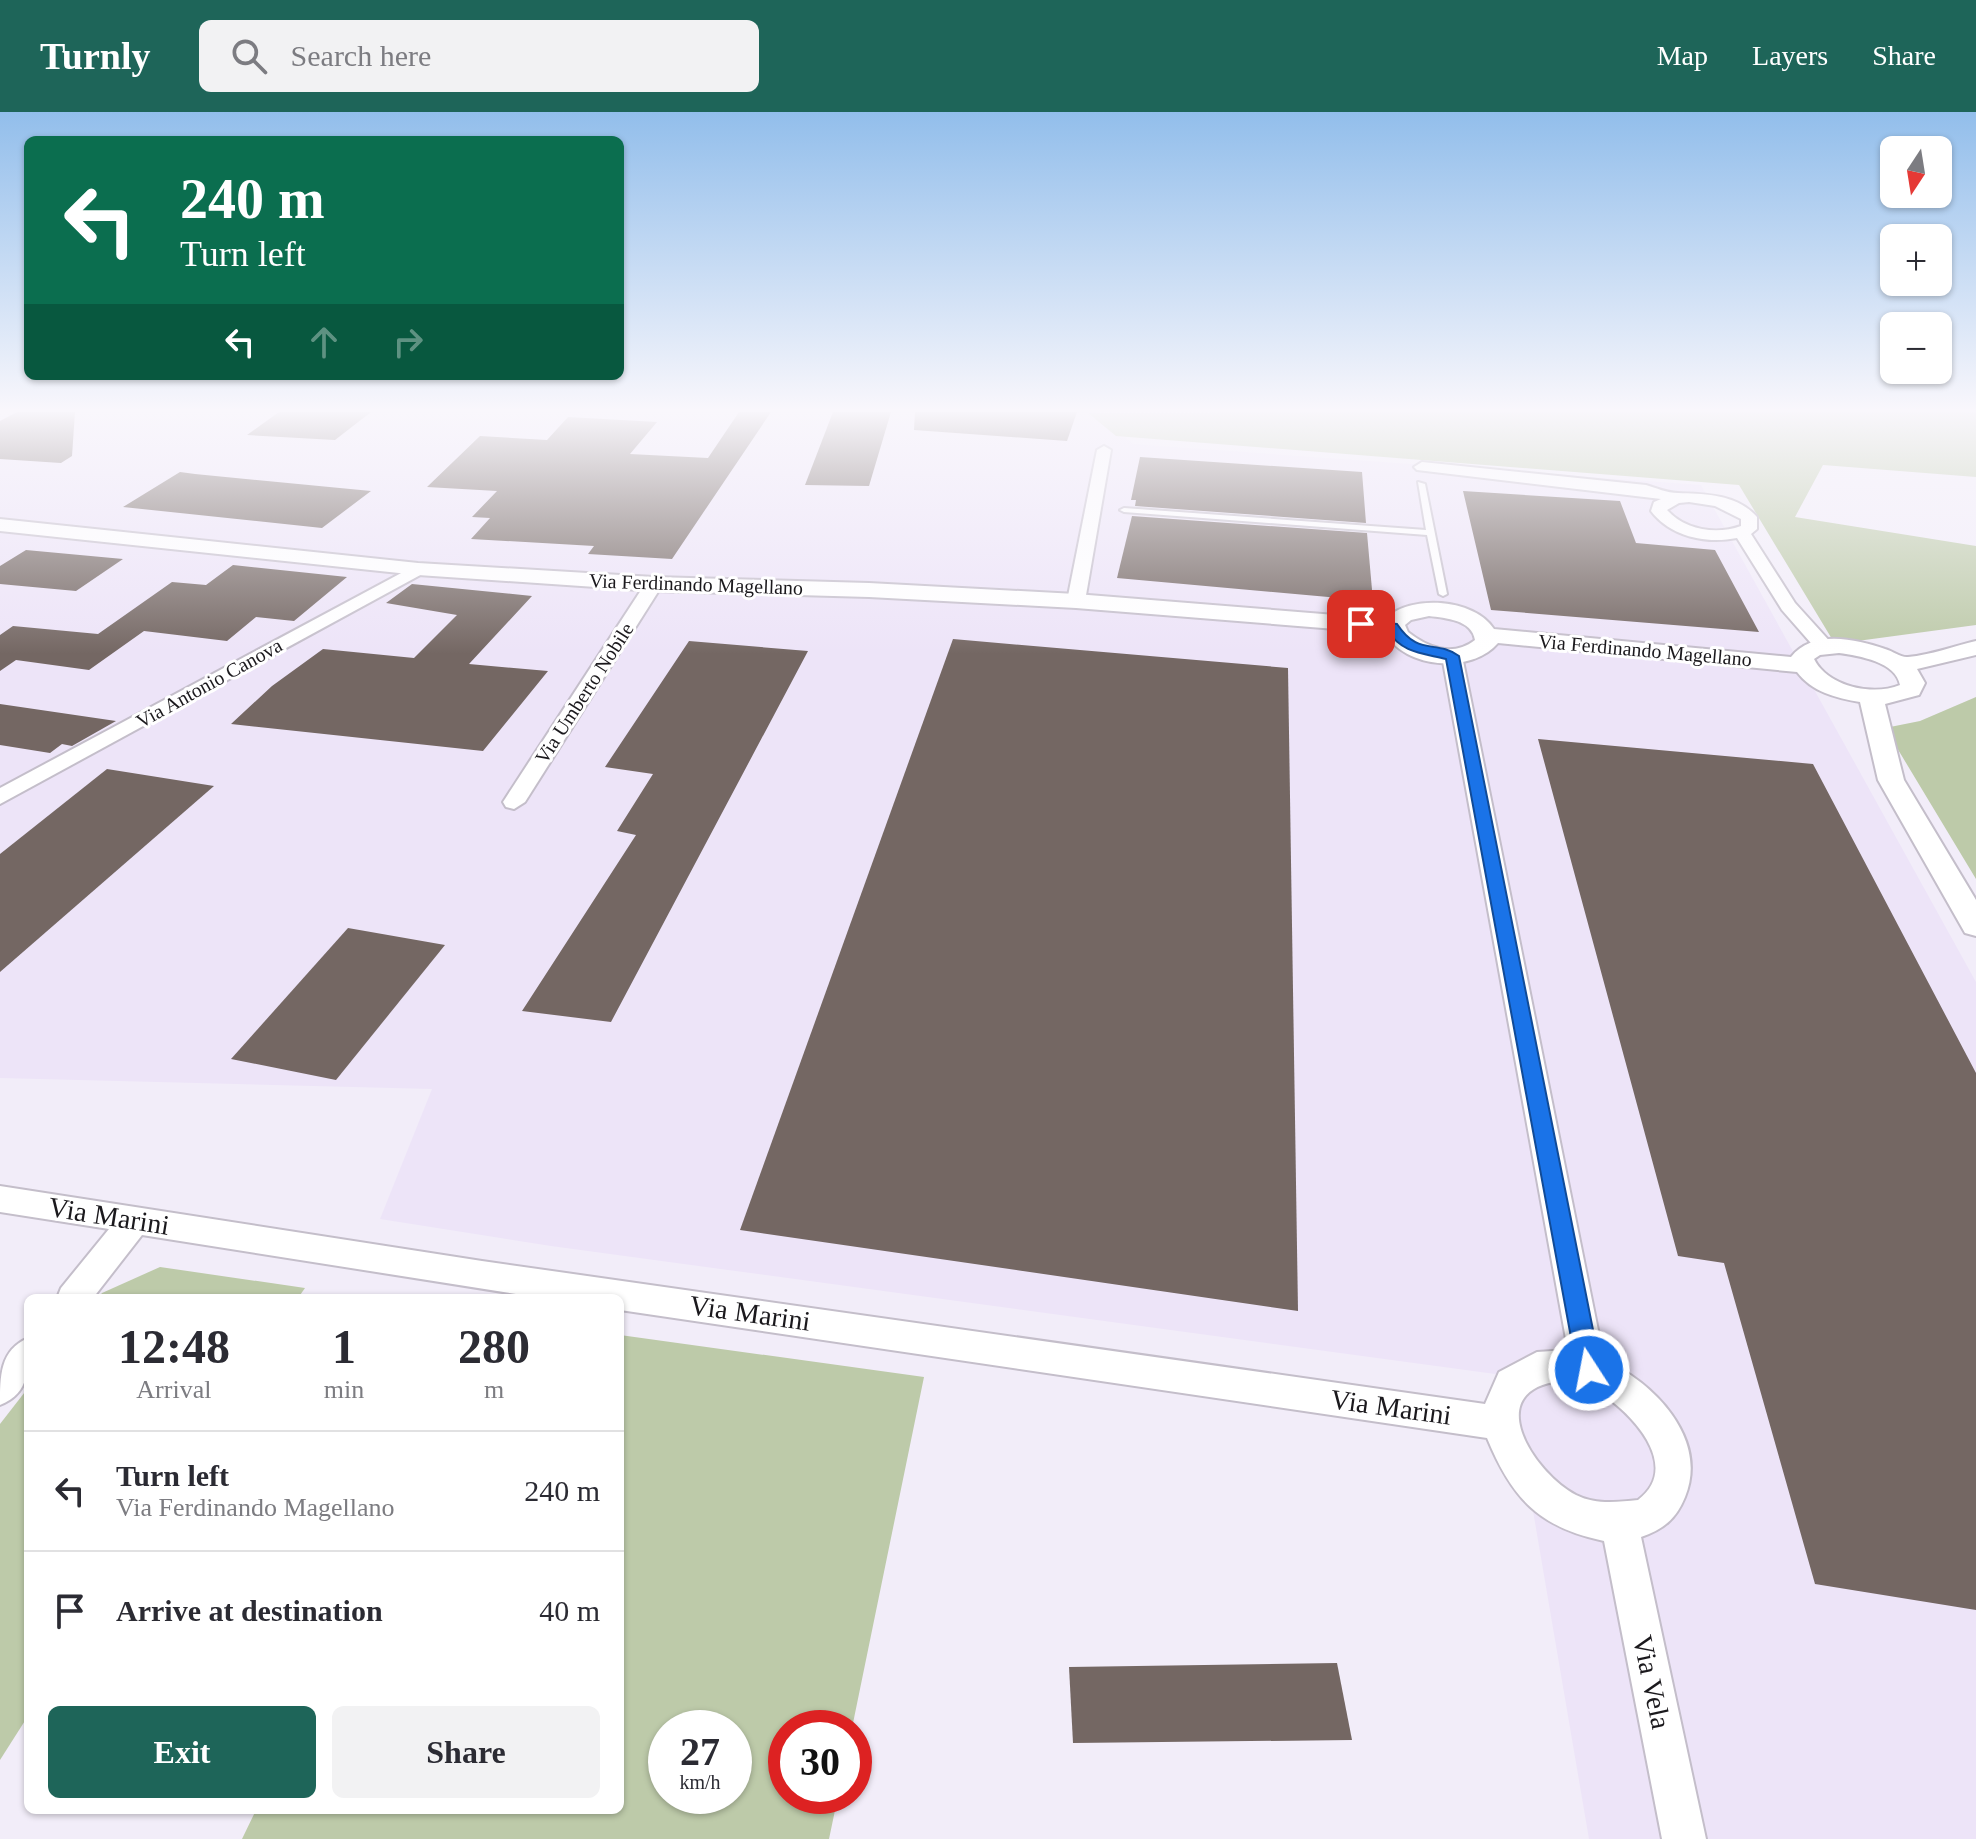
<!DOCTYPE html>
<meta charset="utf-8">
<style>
:root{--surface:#fff;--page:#f2f2f3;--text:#2b2b33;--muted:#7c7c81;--line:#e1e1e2;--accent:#1e6559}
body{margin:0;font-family:"Times New Roman",serif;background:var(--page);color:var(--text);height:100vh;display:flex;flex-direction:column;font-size:30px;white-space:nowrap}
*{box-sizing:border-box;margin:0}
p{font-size:26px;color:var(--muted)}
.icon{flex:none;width:44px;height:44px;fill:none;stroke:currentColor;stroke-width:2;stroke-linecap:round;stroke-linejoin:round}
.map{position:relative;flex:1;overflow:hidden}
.sheet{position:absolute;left:24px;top:1182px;width:600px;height:520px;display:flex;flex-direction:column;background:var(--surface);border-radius:12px;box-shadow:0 2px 6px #0004}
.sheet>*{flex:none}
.banner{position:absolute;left:24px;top:24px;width:600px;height:244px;border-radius:12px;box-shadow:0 2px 6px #0004;background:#0b6e4f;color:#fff;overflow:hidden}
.needle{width:52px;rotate:192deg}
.controls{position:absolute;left:1880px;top:24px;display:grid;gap:16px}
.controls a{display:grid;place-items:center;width:72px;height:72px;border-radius:12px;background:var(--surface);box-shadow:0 2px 6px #0004;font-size:40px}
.speed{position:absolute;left:648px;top:1598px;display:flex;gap:16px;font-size:40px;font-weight:700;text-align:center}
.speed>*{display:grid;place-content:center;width:104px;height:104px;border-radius:50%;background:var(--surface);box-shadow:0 2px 6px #0004;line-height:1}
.speed small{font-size:20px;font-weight:400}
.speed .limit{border:12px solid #d22;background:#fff;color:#111}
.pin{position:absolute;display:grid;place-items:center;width:68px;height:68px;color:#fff;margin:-34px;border-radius:16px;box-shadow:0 4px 12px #0006}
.me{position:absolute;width:88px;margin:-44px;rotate:349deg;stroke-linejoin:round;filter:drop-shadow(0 0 6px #0008)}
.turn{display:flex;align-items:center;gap:28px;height:168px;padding:0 24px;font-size:36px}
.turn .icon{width:104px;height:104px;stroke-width:2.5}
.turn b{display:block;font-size:56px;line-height:68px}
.lanes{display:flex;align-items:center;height:76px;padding:0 24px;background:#0003;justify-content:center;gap:40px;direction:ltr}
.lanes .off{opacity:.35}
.eta{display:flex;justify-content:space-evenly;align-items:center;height:136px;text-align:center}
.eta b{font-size:48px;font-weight:800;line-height:56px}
.action{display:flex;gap:16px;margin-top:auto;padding:16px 24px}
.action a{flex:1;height:92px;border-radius:12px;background:var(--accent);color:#fff;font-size:32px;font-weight:800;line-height:92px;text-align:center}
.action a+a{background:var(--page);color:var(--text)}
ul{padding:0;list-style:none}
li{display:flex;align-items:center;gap:24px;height:120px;padding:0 24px;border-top:2px solid var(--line)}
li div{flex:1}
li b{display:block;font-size:30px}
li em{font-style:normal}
header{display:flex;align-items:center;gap:48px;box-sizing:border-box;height:112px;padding:0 40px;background:var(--accent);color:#fff}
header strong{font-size:38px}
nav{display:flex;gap:44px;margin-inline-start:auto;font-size:28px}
.search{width:560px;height:72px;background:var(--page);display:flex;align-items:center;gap:20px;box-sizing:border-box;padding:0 28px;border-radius:12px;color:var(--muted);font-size:30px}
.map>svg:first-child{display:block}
.built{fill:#ede4f8}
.green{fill:#bdcaa9;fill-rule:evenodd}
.building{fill:#746763}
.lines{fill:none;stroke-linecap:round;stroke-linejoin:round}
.service-casing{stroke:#c4beca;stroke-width:4}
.minor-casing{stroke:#c4beca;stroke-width:4}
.tertiary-casing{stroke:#c4beca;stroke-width:4}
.service{fill:#fff;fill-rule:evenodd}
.minor{fill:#fff;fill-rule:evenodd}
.tertiary{fill:#fff;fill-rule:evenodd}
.route{fill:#1a73e8;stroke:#114b97;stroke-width:2}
.labels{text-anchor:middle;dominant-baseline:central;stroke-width:6;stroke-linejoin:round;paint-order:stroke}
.far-street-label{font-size:20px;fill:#1b191d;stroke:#fff}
.near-street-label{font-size:28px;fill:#1b191d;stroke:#fff}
</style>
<header>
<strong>Turnly</strong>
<div class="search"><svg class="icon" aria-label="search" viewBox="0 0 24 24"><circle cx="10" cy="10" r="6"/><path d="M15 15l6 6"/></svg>Search here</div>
<nav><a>Map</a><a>Layers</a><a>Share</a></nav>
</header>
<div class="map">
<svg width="1976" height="1727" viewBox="0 0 1976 1727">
<rect width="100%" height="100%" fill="#f2edf9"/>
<path class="built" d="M14,300H1098L1133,332L1701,373L1976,870V1727H1589L1510,1264L551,1134L380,1107L432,977L0,966V308Z"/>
<g class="green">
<path d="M1976,300V365L1823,353L1795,405L1976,434V513L1835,532L1739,373L1116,324L1088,301Z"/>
<path d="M1976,585V767L1885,616L1920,609Z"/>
<path d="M160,1155L305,1176L298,1186H98L102,1181Z"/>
<path d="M620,1223L924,1265L852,1616H786V1684H838L829,1727H242L256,1698H620ZM734,1616V1684H666V1616Z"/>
<path d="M28,1276V1604L0,1648V1312Z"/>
</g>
<g class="building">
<path d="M17,300H75L72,344L61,351L0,347V309Z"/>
<path d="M279,300H371L335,328L247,323Z"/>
<path d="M739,300H771L672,447L588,442L594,434L471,427L490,406L472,405L497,379L427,375L480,324L547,328L568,305L657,310L630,342L708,346Z"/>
<path d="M833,300H891L869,374L805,373Z"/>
<path d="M915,300H1077L1067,329L914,318Z"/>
<path d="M1140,345L1362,360L1366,411L1135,394L1136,388H1131Z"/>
<path d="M180,360L195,362L371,379L322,416L123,395Z"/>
<path d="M1463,379L1620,389L1636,431L1715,438L1759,520L1491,498Z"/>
<path d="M1132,404L1367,421L1373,489L1117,466Z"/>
<path d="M26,438L123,447L76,479L0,472V454Z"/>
<path d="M233,453L347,465L294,509L256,505L227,529L144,519L89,558L16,548L0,559V523L13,514L98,522L172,470L206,473Z"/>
<path d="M412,472L532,484L469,552L548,559L483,639L231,612L272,574L323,537L414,546L457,503L386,491Z"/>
<path d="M953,527L1288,556L1298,1199L740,1118Z"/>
<path d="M689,529L808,539L611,910L522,899L636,723L617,719L653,662L605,655Z"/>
<path d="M0,592L116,609L72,634L62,632L50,641L0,633Z"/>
<path d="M1538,627L1813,652L1976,961V1498L1815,1472L1724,1151L1678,1144Z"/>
<path d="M107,657L214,674L0,860V742Z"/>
<path d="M348,816L445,833L336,968L231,947Z"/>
<path d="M1337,1551L1352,1628L1073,1631L1069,1555Z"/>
</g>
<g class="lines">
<g class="service-casing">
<path id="service" d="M1418,370L1425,372L1447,482L1443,484L1439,482L1427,423L1124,400L1120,398L1124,396L1426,418Z"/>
</g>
<g class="minor-casing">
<g id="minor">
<path d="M1104,334L1111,338L1085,489L1076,494L1067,489L1097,338Z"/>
<path d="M1422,350L1646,373C1656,376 1667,381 1678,381C1705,382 1737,382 1757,405V417L1751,422L1795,491L1834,534L1824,540L1817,538L1782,498L1737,426C1706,432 1671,425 1651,399L1654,390L1661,387L1417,358L1414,355ZM1689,390L1715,394L1741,407V414C1716,423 1685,418 1667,398L1679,391Z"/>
<path d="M418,452L427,457L424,461L0,692V676Z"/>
<path d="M654,467L663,472L525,690L514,697L506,695L503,690L645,472Z"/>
<path d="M1452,538L1462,544L1604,1248C1653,1270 1709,1326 1685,1385C1676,1407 1664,1417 1641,1425L1706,1727H1662L1604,1429C1538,1415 1512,1386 1487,1326L620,1198V1186H541L142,1123L93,1186H57L61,1176L109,1117L0,1100V1074L482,1149L1485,1292L1499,1260L1537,1240L1568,1238L1442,544ZM1561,1269C1574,1271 1585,1272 1597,1279C1631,1299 1683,1354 1638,1388C1617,1390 1596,1393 1576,1383C1533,1360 1480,1278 1561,1269Z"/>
<path d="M28,1226C28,1255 31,1281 0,1293C0,1264 0,1238 28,1226Z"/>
</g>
</g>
<g class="tertiary-casing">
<path id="tertiary" d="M0,407L418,451L654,465L869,471L1076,482L1385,507C1410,482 1474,486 1494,517L1791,545C1813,517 1856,527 1885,537C1893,539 1901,546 1908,545C1931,543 1954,534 1976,529V543L1917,557L1925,571L1919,583L1885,592L1904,668L1976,788V824L1965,821L1878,668L1860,590C1836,586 1812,580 1797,560L1498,531C1472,562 1406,557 1385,521L1076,496L869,485L654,479L418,463L0,419ZM1429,504C1446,506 1472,508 1475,528C1453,545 1428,536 1408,520L1405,513L1411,508ZM1839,541C1860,544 1896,550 1900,573C1873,584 1828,575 1814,547L1820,543Z"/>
</g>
<use href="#service" class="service"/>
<use href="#minor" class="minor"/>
<use href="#tertiary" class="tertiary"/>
</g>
<linearGradient id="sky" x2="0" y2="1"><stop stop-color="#92beeb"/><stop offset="0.55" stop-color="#f9f7fc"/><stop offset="1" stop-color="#f9f7fc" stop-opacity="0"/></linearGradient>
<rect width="1976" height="542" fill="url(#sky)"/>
<path class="route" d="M1361,509L1397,512C1419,545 1435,527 1459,544L1601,1258L1597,1266L1589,1269L1580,1266L1577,1258L1446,547C1422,541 1402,541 1388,519L1356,515L1354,512Z"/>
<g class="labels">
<g class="far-street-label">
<text transform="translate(696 472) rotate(2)">Via Ferdinando Magellano</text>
<text transform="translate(1645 538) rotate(5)">Via Ferdinando Magellano</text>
<text transform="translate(209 571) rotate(-29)">Via Antonio Canova</text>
<text transform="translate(584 581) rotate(-57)">Via Umberto Nobile</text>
</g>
<g class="near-street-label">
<text transform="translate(109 1104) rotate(9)">Via Marini</text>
<text transform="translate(750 1201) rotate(8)">Via Marini</text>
<text transform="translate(1391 1295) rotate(8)">Via Marini</text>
<text transform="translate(1652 1570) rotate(78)">Via Vela</text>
</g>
</g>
</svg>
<div class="controls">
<a><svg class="needle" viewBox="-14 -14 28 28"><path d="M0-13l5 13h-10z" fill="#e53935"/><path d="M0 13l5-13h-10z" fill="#7c7c81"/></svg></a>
<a>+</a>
<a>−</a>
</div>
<div class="speed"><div>27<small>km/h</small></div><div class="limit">30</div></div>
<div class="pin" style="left:1361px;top:512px;background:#d93025"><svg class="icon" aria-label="arrive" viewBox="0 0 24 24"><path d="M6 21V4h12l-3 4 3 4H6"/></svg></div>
<svg class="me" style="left:1589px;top:1258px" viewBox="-20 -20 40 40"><circle r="17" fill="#1a73e8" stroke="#fff" stroke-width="3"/><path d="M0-11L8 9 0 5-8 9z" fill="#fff"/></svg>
<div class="banner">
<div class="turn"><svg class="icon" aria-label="left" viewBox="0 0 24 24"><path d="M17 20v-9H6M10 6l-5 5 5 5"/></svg><div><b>240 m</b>Turn left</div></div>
<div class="lanes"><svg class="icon" aria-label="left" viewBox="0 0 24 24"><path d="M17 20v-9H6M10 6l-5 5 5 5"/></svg><svg class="icon off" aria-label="ahead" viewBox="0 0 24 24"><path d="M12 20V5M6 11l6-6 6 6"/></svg><svg class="icon off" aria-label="right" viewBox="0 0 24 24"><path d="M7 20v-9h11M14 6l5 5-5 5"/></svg></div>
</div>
<section class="sheet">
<div class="eta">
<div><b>12:48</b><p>Arrival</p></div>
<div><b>1</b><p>min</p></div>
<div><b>280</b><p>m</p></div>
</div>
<ul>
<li><svg class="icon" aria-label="left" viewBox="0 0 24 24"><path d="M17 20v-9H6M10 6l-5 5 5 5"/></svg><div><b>Turn left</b><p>Via Ferdinando Magellano</p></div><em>240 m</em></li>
<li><svg class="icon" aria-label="arrive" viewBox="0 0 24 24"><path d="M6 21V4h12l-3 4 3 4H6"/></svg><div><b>Arrive at destination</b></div><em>40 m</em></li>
</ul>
<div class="action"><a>Exit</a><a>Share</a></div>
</section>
</div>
